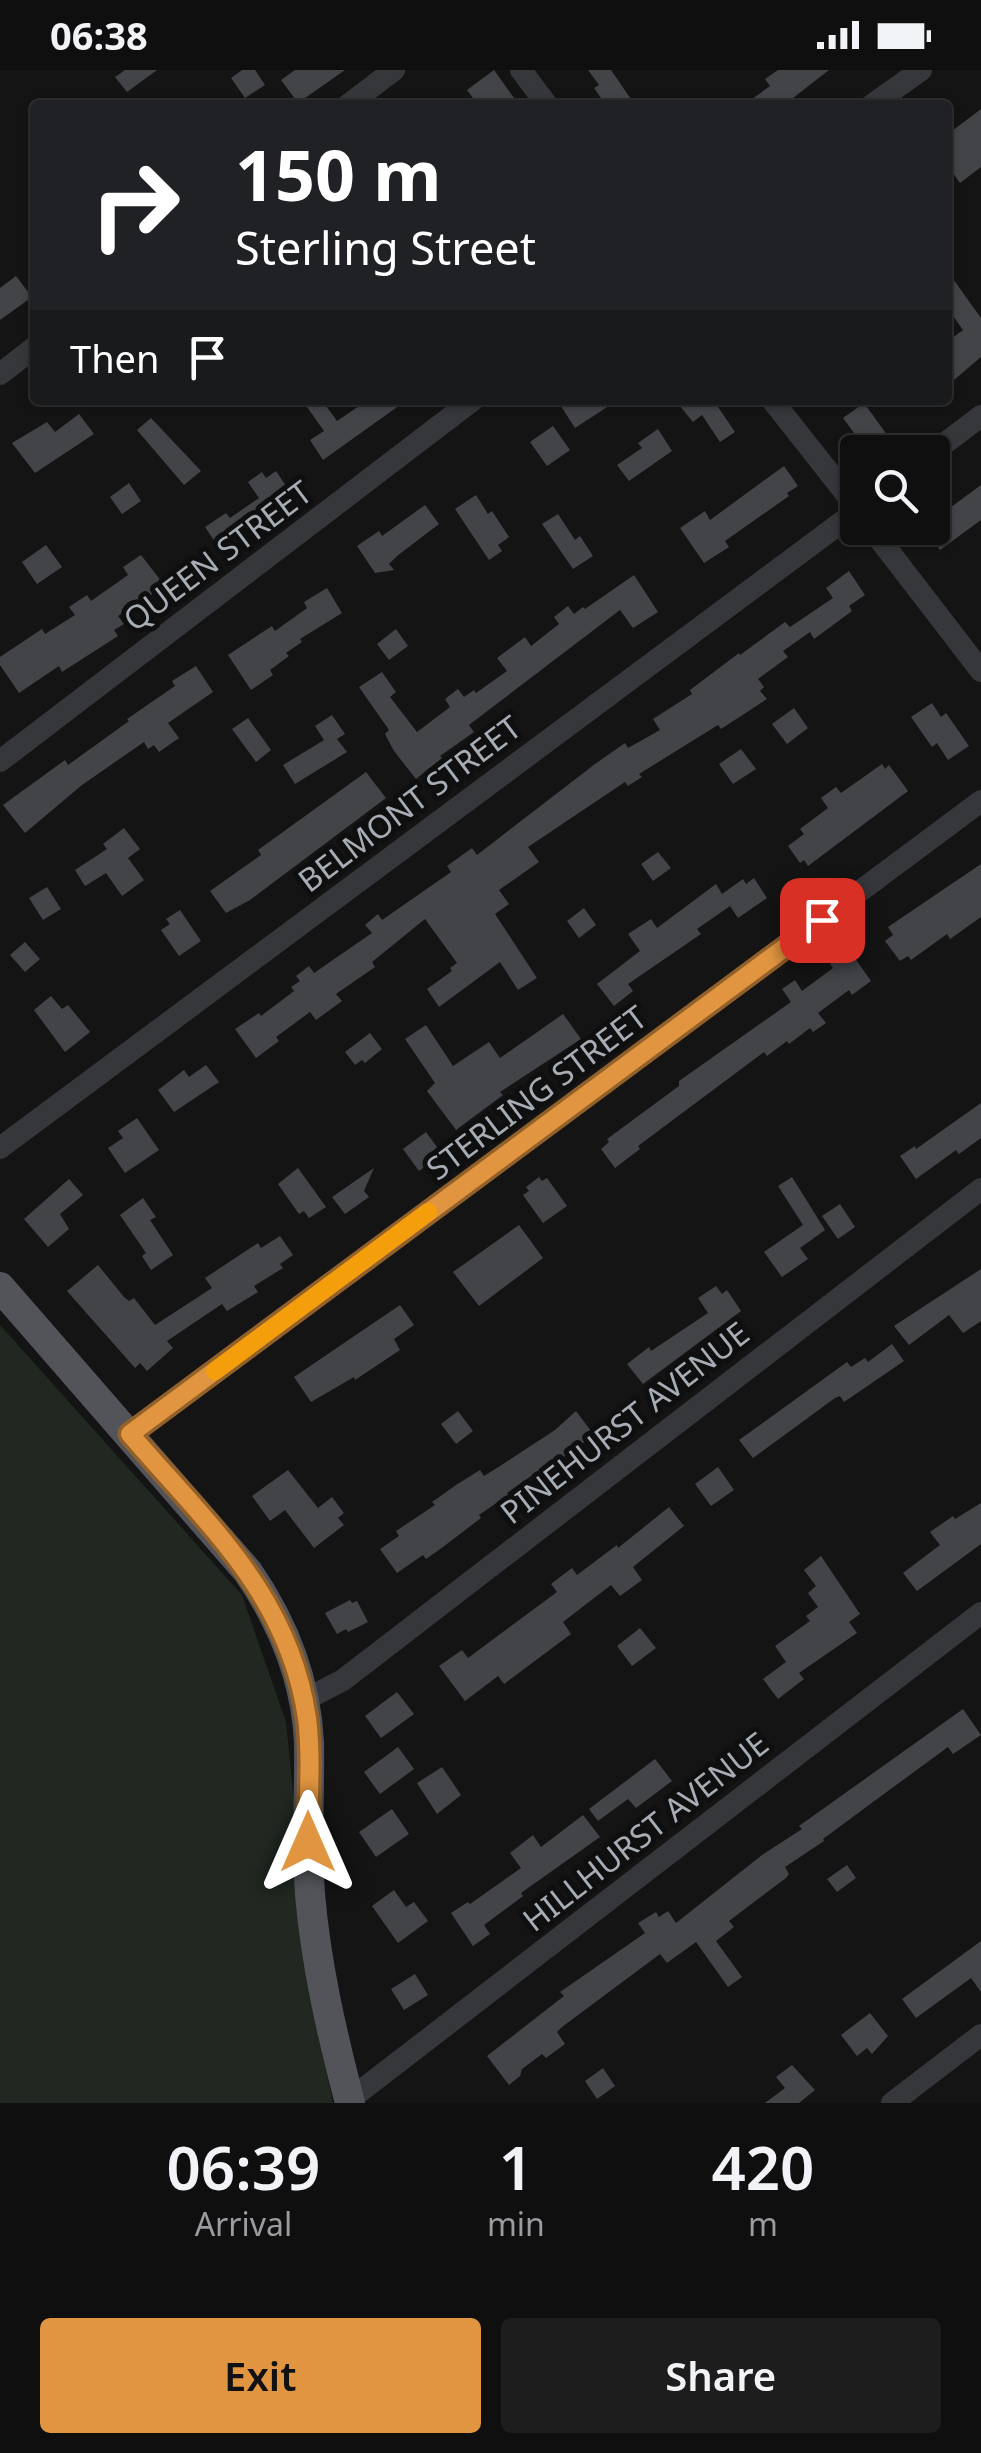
<!DOCTYPE html>
<style>
:root{--surface:#0f0f10;--page:#1d1d1e;--text:#f1f3f6;--muted:#9b9c9f;--line:#2f2f30;--accent:#e19540}
body{margin:0;font-family:"Noto Sans",sans-serif;background:var(--page);color:var(--text);height:100vh;display:flex;flex-direction:column;font-size:38px;white-space:nowrap}
*{box-sizing:border-box;margin:0}
p{font-size:32px;color:var(--muted)}
.icon{flex:none;width:55px;height:55px;fill:none;stroke:currentColor;stroke-width:2;stroke-linecap:round;stroke-linejoin:round}
.map{position:relative;height:2033px;overflow:hidden}
.panel{display:flex;flex-direction:column;background:var(--surface);flex:1}
.panel>*{flex:none}
.banner{position:absolute;left:30px;top:30px;width:922px;height:305px;border-radius:10px;box-shadow:0 2px 8px #0004,0 0 0 2px var(--line);background:#202124;color:#fff;overflow:hidden}
.fabs{position:absolute;left:840px;top:365px;display:grid;gap:20px}
.fabs a{display:grid;place-items:center;width:110px;height:110px;border-radius:10px;background:var(--surface);box-shadow:0 2px 8px #0004,0 0 0 2px var(--line);font-size:50px}
.pin{position:absolute;display:grid;place-items:center;width:85px;height:85px;color:#fff;margin:-42px;border-radius:20px;box-shadow:0 5px 15px #0006}
.me{position:absolute;width:110px;margin:-55px;rotate:0deg;stroke-linejoin:round;filter:drop-shadow(0 0 8px #0008)}
.turn{display:flex;align-items:center;gap:35px;height:210px;padding:0 40px;font-size:45px}
.turn .icon{width:130px;height:130px;stroke-width:2.5}
.turn b{display:block;font-size:70px;line-height:85px}
.then{display:flex;align-items:center;height:95px;padding:0 40px;background:#0003;gap:20px;font-size:38px}
.eta{display:flex;justify-content:space-evenly;align-items:center;height:170px;text-align:center}
.eta b{font-size:60px;font-weight:600;line-height:70px}
.cta{display:flex;gap:20px;margin-top:auto;padding:20px 40px}
.cta a{flex:1;height:115px;border-radius:10px;background:var(--accent);color:#111;font-size:40px;font-weight:600;line-height:115px;text-align:center}
.cta a+a{background:var(--page);color:var(--text)}
.status{display:flex;justify-content:space-between;align-items:center;height:70px;padding:0 50px;background:var(--surface);direction:ltr}
.status svg{height:28px;fill:currentColor}
.map>svg:first-child{display:block}
.green{fill:#202821}
.building{fill:#434448}
.lines{fill:none;stroke-linecap:round;stroke-linejoin:round}
.minor{stroke:#35373a;stroke-width:22}
.major{stroke:#525459;stroke-width:30}
.route-casing{stroke:#92612a;stroke-width:25}
.route{stroke:#e19540;stroke-width:18}
.slow{stroke:#f59e0b;stroke-width:18}
.labels{text-anchor:middle;dominant-baseline:central;stroke-width:10;stroke-linejoin:round;paint-order:stroke}
.street-label{font-size:32px;fill:#a7adb4;stroke:#0f0f10}
</style>
<div class="status"><b>06:38</b><svg viewBox="0 0 49 12"><path d="M0 12V9h3v3zM5 12V6h3v6zM10 12V3h3v9zM15 12V0h3v12zM26 1h20v11H26zM47 4h2v5h-2z"/></svg></div>
<div class="map">
<svg width="981" height="2033" viewBox="0 0 981 2033">
<rect width="100%" height="100%" fill="#141415"/>
<path class="green" d="M0,1255L242,1525L286,1652L317,1957L333,2033H0Z"/>
<g class="building">
<path d="M125,0H157L127,22L115,7Z"/>
<path d="M242,0H255L265,15L245,28L231,8Z"/>
<path d="M295,0H345L298,33L281,10Z"/>
<path d="M494,0L519,35H478L467,20Z"/>
<path d="M588,0H611L635,35H606L594,18L599,15Z"/>
<path d="M778,0H829L784,35H744L770,16L765,9Z"/>
<path d="M981,39V97L960,113L948,96V64Z"/>
<path d="M948,202L981,248V287L948,315V271L963,260L948,239Z"/>
<path d="M16,206L32,227L0,250V218Z"/>
<path d="M302,330H322L337,351L368,330H407L323,390L310,370L324,361Z"/>
<path d="M557,330H618L575,358Z"/>
<path d="M675,330H722L716,334L735,362L720,372L702,345L693,352Z"/>
<path d="M864,333L885,362L886,369L868,382L843,348Z"/>
<path d="M79,344L94,364L35,403L12,373L47,352L55,362Z"/>
<path d="M151,348L201,401L184,415L137,360Z"/>
<path d="M553,356L570,380L547,396L530,372Z"/>
<path d="M658,359L672,381L629,411L617,395L642,378L638,373Z"/>
<path d="M784,396L798,416L787,423L789,426L725,471L729,477L704,493L680,458L705,441L710,450Z"/>
<path d="M276,401L299,435L273,453L266,443L237,459L240,463L219,478L205,457L226,443L230,448L259,428L248,412L262,402L266,408Z"/>
<path d="M129,413L141,431L122,444L110,427Z"/>
<path d="M981,415V450L940,480L924,458H932V451Z"/>
<path d="M476,425L488,444L492,441L509,467L498,475L502,481L489,490L455,439Z"/>
<path d="M425,435L439,454L397,486L389,494L394,500L375,503L357,476L379,461L382,466Z"/>
<path d="M558,444L575,470L580,466L593,486L573,499L542,454Z"/>
<path d="M46,475L62,497L37,514L22,492Z"/>
<path d="M141,485L165,516L118,546L124,554L114,560L118,566L62,602L59,596L19,623L0,595V587L42,559L45,564L75,545L69,537L87,525L91,531L128,505L123,497Z"/>
<path d="M849,501L865,525L849,536L852,541L814,569L810,562L783,581L788,587L758,609L764,617L760,621L767,629L721,659L718,655L639,704L642,707L628,716L625,712L528,777L539,792L499,820L509,834L495,844L537,908L518,920L500,892L439,937L427,919L452,901L450,898L457,893L425,849L372,892L375,897L336,924L342,931L316,950L310,942L276,967L279,971L256,988L235,959L259,943L261,946L294,921L291,917L300,911L296,906L309,896L314,903L372,863L365,855L378,844L382,850L451,802L447,796L472,778L477,785L595,694L625,673L628,678L660,660L653,649L692,624L690,620L739,583L740,585L785,552L790,557L833,528L826,518Z"/>
<path d="M634,505L658,542L633,558L620,540L469,655L474,662L440,686L442,688L416,709L394,681L385,664L389,660L359,617L382,602L396,622L390,627L417,662L450,637L445,629L458,619L464,627L474,620L476,623L507,601L497,588L525,567L531,576L559,554L554,547L568,536L574,544L583,537L585,539Z"/>
<path d="M327,518L342,543L300,569L302,572L286,583L289,586L270,600L273,605L251,620L228,585L272,556L275,561L307,538L304,532Z"/>
<path d="M396,559L408,576L389,590L377,574Z"/>
<path d="M196,596L213,622L168,653L179,668L159,682L154,675L148,679L144,672L82,715L25,763L3,735L65,690L68,695L129,651L127,649L175,616L172,611Z"/>
<path d="M932,633L941,647L946,643L969,676L948,690L937,673L932,677L911,647Z"/>
<path d="M794,638L808,658L787,674L772,654Z"/>
<path d="M332,645L345,664L337,669L347,682L295,714L283,695L324,670L315,656Z"/>
<path d="M248,648L271,680L256,692L232,659Z"/>
<path d="M741,679L756,699L733,714L719,694Z"/>
<path d="M882,694L885,699L889,695L908,721L808,796L804,790L800,793L788,776L804,764L800,759L828,738L821,728L836,717L841,723Z"/>
<path d="M366,702L386,728L250,830L226,843L210,821L261,785L258,780Z"/>
<path d="M124,758L140,779L128,788L144,810L122,826L106,803L85,816L75,800L107,779L103,774Z"/>
<path d="M658,782L671,798L653,811L641,794Z"/>
<path d="M981,794V847L950,869L947,864L911,890L908,886L900,891L885,871L893,865L888,857Z"/>
<path d="M754,808L767,828L738,848L730,836L697,859L701,864L628,914L633,921L614,936L597,914L640,881L628,864L651,849L657,858L716,814L722,824L743,809L746,814Z"/>
<path d="M47,817L61,839L43,850L29,828Z"/>
<path d="M584,838L596,855L579,868L567,851Z"/>
<path d="M180,840L201,871L179,886L161,860L170,854L166,849Z"/>
<path d="M25,872L40,889L25,902L10,885Z"/>
<path d="M849,880L871,911L852,925L849,920L818,943L826,953L813,962L810,958L789,974L787,971L767,986L764,982L638,1076L640,1079L615,1098L601,1079L609,1072L607,1069L679,1016V1011L791,932L782,919L795,910L802,921L833,898L830,894Z"/>
<path d="M51,926L62,939L68,935L90,962L65,982L34,940Z"/>
<path d="M563,944L581,969L500,1022L503,1025L456,1060L427,1021L435,1013L405,969L426,955L453,996L489,972L500,988Z"/>
<path d="M370,963L382,979L365,993L362,990L355,995L345,982Z"/>
<path d="M206,995L219,1012L174,1042L158,1020L184,1000L189,1007Z"/>
<path d="M981,1033V1068L959,1084L956,1080L916,1109L900,1086L915,1076L916,1079Z"/>
<path d="M137,1048L159,1080L125,1103L108,1078L123,1068L118,1061Z"/>
<path d="M426,1062L442,1084L419,1101L403,1079Z"/>
<path d="M298,1098L326,1137L309,1148L304,1141L299,1144L278,1114Z"/>
<path d="M374,1098L364,1121L369,1127L345,1144L332,1127Z"/>
<path d="M539,1107L542,1111L547,1108L567,1136L543,1153L523,1125L529,1121L526,1117Z"/>
<path d="M792,1107L825,1160L800,1178L808,1189L782,1207L764,1182L803,1155L778,1116Z"/>
<path d="M69,1109L83,1125L60,1144L69,1159L48,1177L24,1149Z"/>
<path d="M143,1128L156,1147L150,1150L173,1185L151,1200L142,1186L146,1183L120,1145Z"/>
<path d="M840,1134L855,1157L838,1169L822,1146Z"/>
<path d="M519,1155L543,1188L479,1236L453,1202Z"/>
<path d="M280,1166L293,1185L280,1194L283,1198L254,1216L258,1222L227,1241L222,1234L167,1271L173,1278L147,1301L140,1293L135,1298L67,1221L98,1195L124,1227L129,1231L134,1228L155,1255L212,1218L205,1208L258,1173L261,1178Z"/>
<path d="M981,1199V1251L963,1263L949,1245L909,1275L894,1256Z"/>
<path d="M716,1216L722,1224L727,1220L741,1241L643,1314L627,1294L649,1277L651,1281L708,1243L698,1228Z"/>
<path d="M400,1235L414,1255L394,1269L400,1280L355,1310L354,1307L311,1332L294,1307Z"/>
<path d="M892,1274L904,1291L844,1332L840,1326L835,1328L753,1388L739,1370L847,1292L851,1297L865,1288L868,1292Z"/>
<path d="M458,1341L473,1361L456,1374L441,1354Z"/>
<path d="M576,1341L594,1365L540,1404L538,1401L507,1423L508,1425L479,1445L481,1448L443,1477L426,1489L423,1485L397,1503L380,1479L399,1466L396,1461L435,1435L432,1432L456,1415L480,1400L484,1406L500,1396L555,1360Z"/>
<path d="M718,1397L734,1420L711,1436L695,1414Z"/>
<path d="M288,1400L318,1438L332,1427L344,1443L338,1448L344,1455L314,1478L285,1440L270,1451L252,1426Z"/>
<path d="M981,1433V1474L917,1521L903,1503L940,1475L930,1462L953,1446L955,1449Z"/>
<path d="M669,1437L684,1456L633,1497L642,1510L620,1526L611,1515L563,1552L571,1564L504,1614L498,1606L465,1631L439,1596L462,1580L468,1588L557,1522L551,1514L572,1498L577,1505L617,1475L618,1478Z"/>
<path d="M821,1486L860,1544L849,1552L857,1563L799,1603L804,1609L778,1629L763,1609L786,1592L775,1576L810,1551L806,1546L818,1537L808,1523L816,1516L804,1500Z"/>
<path d="M350,1530L352,1533L357,1531L368,1552L348,1562L346,1559L337,1564L325,1543Z"/>
<path d="M640,1558L656,1578L632,1596L617,1576Z"/>
<path d="M397,1622L414,1644L381,1668L365,1646Z"/>
<path d="M963,1639L981,1665L953,1684L948,1677L873,1732L823,1769L824,1771L785,1797L789,1804L786,1808L729,1851L734,1857L716,1871L742,1907L728,1917L696,1872L667,1893L660,1884L562,1957L557,1962L565,1974L546,1988L542,1984L522,1999L520,2006L509,2015L487,1986L564,1926L560,1922L645,1863L638,1853L656,1842L659,1847L668,1841L676,1853L762,1785L802,1759L799,1756Z"/>
<path d="M398,1677L414,1699L380,1724L364,1702Z"/>
<path d="M655,1689L672,1711L636,1738L628,1729L598,1751L589,1739Z"/>
<path d="M442,1697L461,1725L437,1744L417,1713Z"/>
<path d="M392,1739L409,1764L376,1787L359,1762Z"/>
<path d="M583,1745L600,1767L521,1823L523,1826L484,1855L490,1864L473,1876L451,1843L468,1832L470,1834L521,1798L510,1783L533,1765L541,1777Z"/>
<path d="M847,1795L856,1808L837,1822L827,1809Z"/>
<path d="M394,1820L406,1837L414,1832L428,1851L398,1873L372,1836Z"/>
<path d="M981,1871V1922L971,1908L916,1948L902,1929Z"/>
<path d="M415,1904L428,1925L404,1940L391,1919Z"/>
<path d="M870,1943L888,1966L872,1984L867,1978L857,1986L841,1965Z"/>
<path d="M792,1995L815,2020L799,2033H765L785,2018L776,2007Z"/>
<path d="M603,1998L615,2016L597,2029L585,2011Z"/>
</g>
<g class="lines">
<g class="minor">
<path d="M521,0L547,35"/>
<path d="M348,35L394,0"/>
<path d="M872,35L921,0"/>
<path d="M0,304L35,277"/>
<path d="M772,330L858,439"/>
<path d="M932,383L981,346"/>
<path d="M871,458L981,601"/>
<path d="M0,691L473,330"/>
<path d="M0,1078L858,440"/>
<path d="M130,1365L981,731"/>
<path d="M303,1631L343,1610L981,1119"/>
<path d="M349,2030L981,1543"/>
<path d="M892,2033L981,1965"/>
</g>
<path class="major" d="M0,1217L248,1502C283,1553 306,1609 309,1672C310,1722 306,1773 310,1824C316,1895 332,1964 350,2033"/>
</g>
<g class="lines">
<g class="route-casing">
<path id="route" d="M308,1772C308,1731 312,1688 307,1648C289,1525 207,1454 130,1364L822,850"/>
</g>
<use href="#route" class="route"/>
<path class="slow" d="M215,1301L428,1142"/>
</g>
<g class="labels">
<g class="street-label">
<text transform="translate(217 485) rotate(-37)">QUEEN STREET</text>
<text transform="translate(409 733) rotate(-37)">BELMONT STREET</text>
<text transform="translate(536 1022) rotate(-37)">STERLING STREET</text>
<text transform="translate(624 1352) rotate(-38)">PINEHURST AVENUE</text>
<text transform="translate(645 1761) rotate(-38)">HILLHURST AVENUE</text>
</g>
</g>
</svg>
<div class="fabs">
<a><svg class="icon" aria-label="search" viewBox="0 0 24 24"><circle cx="10" cy="10" r="6"/><path d="M15 15l6 6"/></svg></a>
</div>
<div class="pin" style="left:822px;top:850px;background:#d93025"><svg class="icon" aria-label="arrive" viewBox="0 0 24 24"><path d="M6 21V4h12l-3 4 3 4H6"/></svg></div>
<svg class="me" style="left:308px;top:1772px" viewBox="-20 -20 40 40"><path d="M0-17L14 15 0 8-14 15z" fill="#e19540" stroke="#fff" stroke-width="4"/></svg>
<div class="banner">
<div class="turn"><svg class="icon" aria-label="right" viewBox="0 0 24 24"><path d="M7 20v-9h11M14 6l5 5-5 5"/></svg><div><b>150 m</b>Sterling Street</div></div>
<div class="then">Then<svg class="icon" aria-label="arrive" viewBox="0 0 24 24"><path d="M6 21V4h12l-3 4 3 4H6"/></svg></div>
</div>
</div>
<section class="panel">
<div class="eta">
<div><b>06:39</b><p>Arrival</p></div>
<div><b>1</b><p>min</p></div>
<div><b>420</b><p>m</p></div>
</div>
<div class="cta"><a>Exit</a><a>Share</a></div>
</section>
